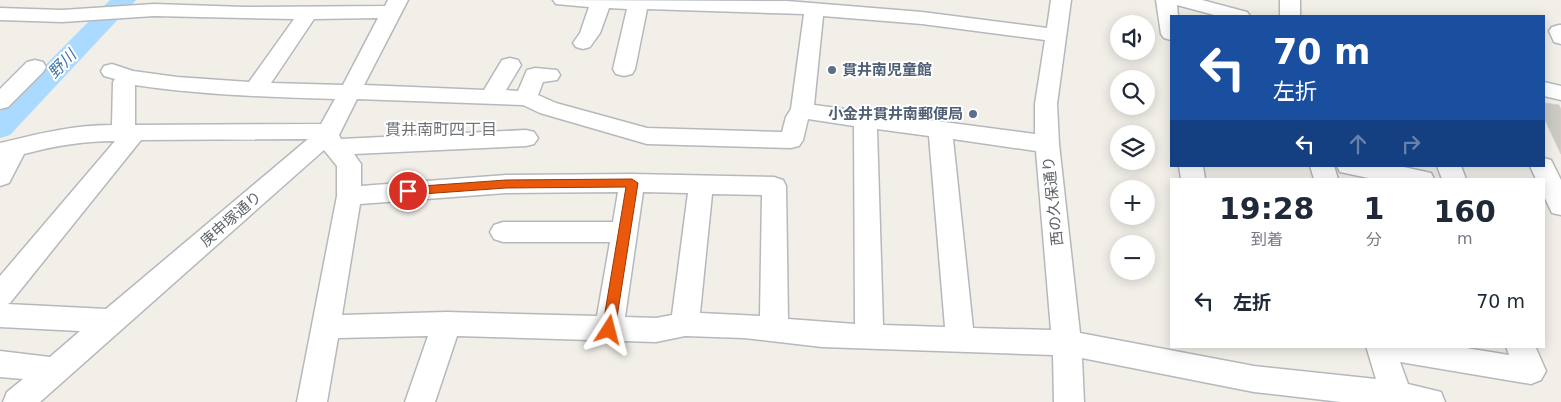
<!DOCTYPE html>
<html lang="ja">
<meta charset="utf-8">
<style>
:root{--surface:#fff;--page:#f2f2f3;--text:#1f2937;--muted:#747a83}
body{margin:0;font-family:"DejaVu Sans","Noto Sans JP",sans-serif;background:var(--page);color:var(--text);height:100vh;display:flex;flex-direction:column;font-size:19px;white-space:nowrap}
*{box-sizing:border-box;margin:0}
p{font-size:16px;color:var(--muted)}
.icon{flex:none;width:28px;height:28px;fill:none;stroke:currentColor;stroke-width:2;stroke-linecap:round;stroke-linejoin:round}
.map{position:relative;flex:1;overflow:hidden}
.panel{position:absolute;left:1170px;top:178px;width:375px;height:170px;display:flex;flex-direction:column;background:var(--surface);border-radius:0px;box-shadow:0 2px 12px #0003}
.panel>*{flex:none}
.guide{position:absolute;left:1170px;top:15px;width:375px;height:152px;border-radius:0px;box-shadow:0 2px 12px #0003;background:#1a4fa0;color:#fff;overflow:hidden}
.fabs{position:absolute;left:1110px;top:15px;display:grid;gap:10px}
.fabs a{display:grid;place-items:center;width:45px;height:45px;border-radius:50%;background:var(--surface);box-shadow:0 2px 12px #0003;font-size:25px}
.pin{position:absolute;display:grid;place-items:center;width:42px;height:42px;color:#fff;margin:-21px;border:2px solid #fff;border-radius:50%;box-shadow:0 1px 5px #0007}
.me{position:absolute;width:55px;margin:-28px;rotate:9deg;stroke-linejoin:round;filter:drop-shadow(0 0 4px #0008)}
.turn{display:flex;align-items:center;gap:18px;height:105px;padding:0 20px;font-size:22px}
.turn .icon{width:65px;height:65px;stroke-width:2.5}
.turn b{display:block;font-size:35px;line-height:42px}
.lanes{display:flex;align-items:center;height:48px;padding:0 20px;background:#0003;justify-content:center;gap:25px;direction:ltr}
.lanes .off{opacity:.35}
.eta{display:flex;justify-content:space-evenly;align-items:center;height:85px;text-align:center}
.eta b{font-size:30px;font-weight:600;line-height:35px}
ul{padding:0;list-style:none}
li{display:flex;align-items:center;gap:15px;height:75px;padding:0 20px}
li div{flex:1}
li b{display:block;font-size:19px}
li em{font-style:normal}
.map>svg:first-child{display:block}
.lines{fill:none;stroke-linecap:round;stroke-linejoin:round}
.river{fill:#aadaff;fill-rule:evenodd}
.building{fill:#cccac5;stroke:#d6d1c6}
.minor-casing{stroke:#b5b8bc;stroke-width:3}
.minor{fill:#fff;fill-rule:evenodd}
.route{fill:#ea580c;stroke:#983908}
.service-dot{fill:#5c6f8a;stroke:#fff;stroke-width:2}
.labels{text-anchor:middle;dominant-baseline:central;stroke-width:4;stroke-linejoin:round;paint-order:stroke}
.service-label{font-size:15px;font-weight:bold;fill:#4e5e75;stroke:#fff;text-anchor:start}
.street-label{font-size:15px;fill:#5f6368;stroke:#fff}
.water-label{font-size:16px;font-style:italic;fill:#4174aa;stroke:#fff}
.neighbourhood-label{font-size:16px;fill:#70757a;stroke:#fff}
</style>
<div class="map">
<svg width="1561" height="402" viewBox="0 0 1561 402">
<rect width="100%" height="100%" fill="#f1efe8"/>
<g class="lines">
<path class="river" d="M110,0H136L10,135L0,138V111Z"/>
</g>
<path class="building" d="M1544,103L1559,105L1561,110V154L1544,118Z"/>
<g class="lines">
<g class="minor-casing">
<g id="minor">
<path d="M388,0H408L364,85L484,90L502,60L510,58L518,60L521,65L506,90L518,91L527,70L535,68L557,70L560,75L557,80L543,82L538,95L556,103L647,128L782,132L786,117L791,109L804,14L647,9L635,69L632,74L624,76L616,74L613,69L627,9L609,8L600,33L590,47L583,49L576,47L573,43L580,33L589,7L556,4L553,0L787,1L922,12L1047,28L1051,0H1071L1057,104L1059,144L1080,333L1254,366L1376,379L1366,346H1454L1509,355L1506,346H1535L1546,371L1541,380L1531,384L1400,362L1408,384L1441,392L1445,402H1341L1254,392L1082,358L1084,402H1054L1053,355L822,347L744,338L685,336L656,342L457,336L435,402H405L428,336L338,338L327,402H297L337,196V166L324,150L40,402H3L7,392L23,379L0,377V351L50,357L80,331L0,327V276L115,141C83,141 54,146 24,154L9,183L0,186V143C37,134 73,125 112,125L113,82L115,79L104,76L101,71L104,66L112,64L133,71L177,77L249,82L294,19L154,16L62,22L0,20V8L62,10L154,4L245,7L385,6ZM823,16L922,24L1045,40L1035,104V134L814,105ZM378,18L343,85L271,83L314,19ZM135,85C201,95 268,97 335,99L321,124L135,125ZM357,99L523,105L540,113L647,144L791,148L799,146L803,140L808,119L854,126L855,324L788,319L786,186L783,180L774,177L632,174L506,175L361,186V164L354,154L526,146L534,144L538,138L534,132L526,130L341,139L339,135ZM877,129L929,136L945,327L883,325ZM308,139L106,309L7,304L10,303L141,140ZM953,139L1036,151L1051,330L973,328ZM618,192L613,222H503L494,225L490,232L494,239L503,242H610L597,316L447,312L342,315L360,204L506,193ZM643,192L688,193L672,315L656,318L625,317ZM712,194L762,195L760,316L700,313Z"/>
<path d="M1156,0H1202L1247,12L1250,16H1218L1177,5L1178,16H1171V40L1164,38L1161,34Z"/>
<rect x="1280" y="0" width="20" height="16"/>
<path d="M1559,25H1561V44L1554,42L1549,31L1552,27Z"/>
<path d="M35,60L43,62L46,67L43,72L8,107L0,109V89L27,62Z"/>
<path d="M1544,82L1561,86V100L1544,96Z"/>
<path d="M1544,158L1551,160L1561,180V215L1552,213L1544,196V179H1536L1530,166H1544Z"/>
<path d="M1179,166H1203L1205,179H1181Z"/>
<path d="M1310,166H1334L1338,179H1314Z"/>
<path d="M1337,166H1399L1431,173L1434,179H1373L1340,172Z"/>
<path d="M1437,166H1461L1466,179H1442Z"/>
</g>
</g>
<use href="#minor" class="minor"/>
</g>
<path class="route" d="M632,179L638,183L615,330L613,334L609,335L604,334L602,330L626,187L506,188L408,195L402,191L408,187L506,180Z"/>
<g class="service-dot">
<circle cx="832" cy="70" r="5"/>
<circle cx="973" cy="114" r="5"/>
</g>
<g class="labels">
<g class="service-label">
<text x="842" y="70">貫井南児童館</text>
<text x="963" y="114" text-anchor="end">小金井貫井南郵便局</text>
</g>
<g class="street-label">
<text transform="translate(1053 201) rotate(-96)">西の久保通り</text>
<text transform="translate(231 219) rotate(-41)">庚申塚通り</text>
</g>
<g class="water-label">
<text transform="translate(62 64) rotate(-46)">野川</text>
</g>
<g class="neighbourhood-label">
<text x="441" y="129">貫井南町四丁目</text>
</g>
</g>
</svg>
<div class="fabs">
<a><svg class="icon" aria-label="sound" viewBox="0 0 24 24"><path d="M4 9h4l5-4v14l-5-4H4zM17 9q2 3 0 6"/></svg></a>
<a><svg class="icon" aria-label="search" viewBox="0 0 24 24"><circle cx="10" cy="10" r="6"/><path d="M15 15l6 6"/></svg></a>
<a><svg class="icon" aria-label="layers" viewBox="0 0 24 24"><path d="M12 4l9 5-9 5-9-5zM3 14l9 5 9-5"/></svg></a>
<a>+</a>
<a>−</a>
</div>
<div class="pin" style="left:408px;top:191px;background:#d93025"><svg class="icon" aria-label="arrive" viewBox="0 0 24 24"><path d="M6 21V4h12l-3 4 3 4H6"/></svg></div>
<svg class="me" style="left:609px;top:330px" viewBox="-20 -20 40 40"><path d="M0-17L14 15 0 8-14 15z" fill="#ea580c" stroke="#fff" stroke-width="4"/></svg>
<div class="guide">
<div class="turn"><svg class="icon" aria-label="left" viewBox="0 0 24 24"><path d="M17 20v-9H6M10 6l-5 5 5 5"/></svg><div><b>70 m</b>左折</div></div>
<div class="lanes"><svg class="icon" aria-label="left" viewBox="0 0 24 24"><path d="M17 20v-9H6M10 6l-5 5 5 5"/></svg><svg class="icon off" aria-label="ahead" viewBox="0 0 24 24"><path d="M12 20V5M6 11l6-6 6 6"/></svg><svg class="icon off" aria-label="right" viewBox="0 0 24 24"><path d="M7 20v-9h11M14 6l5 5-5 5"/></svg></div>
</div>
<section class="panel">
<div class="eta">
<div><b>19:28</b><p>到着</p></div>
<div><b>1</b><p>分</p></div>
<div><b>160</b><p>m</p></div>
</div>
<ul>
<li><svg class="icon" aria-label="left" viewBox="0 0 24 24"><path d="M17 20v-9H6M10 6l-5 5 5 5"/></svg><div><b>左折</b></div><em>70 m</em></li>
</ul>
</section>
</div>
